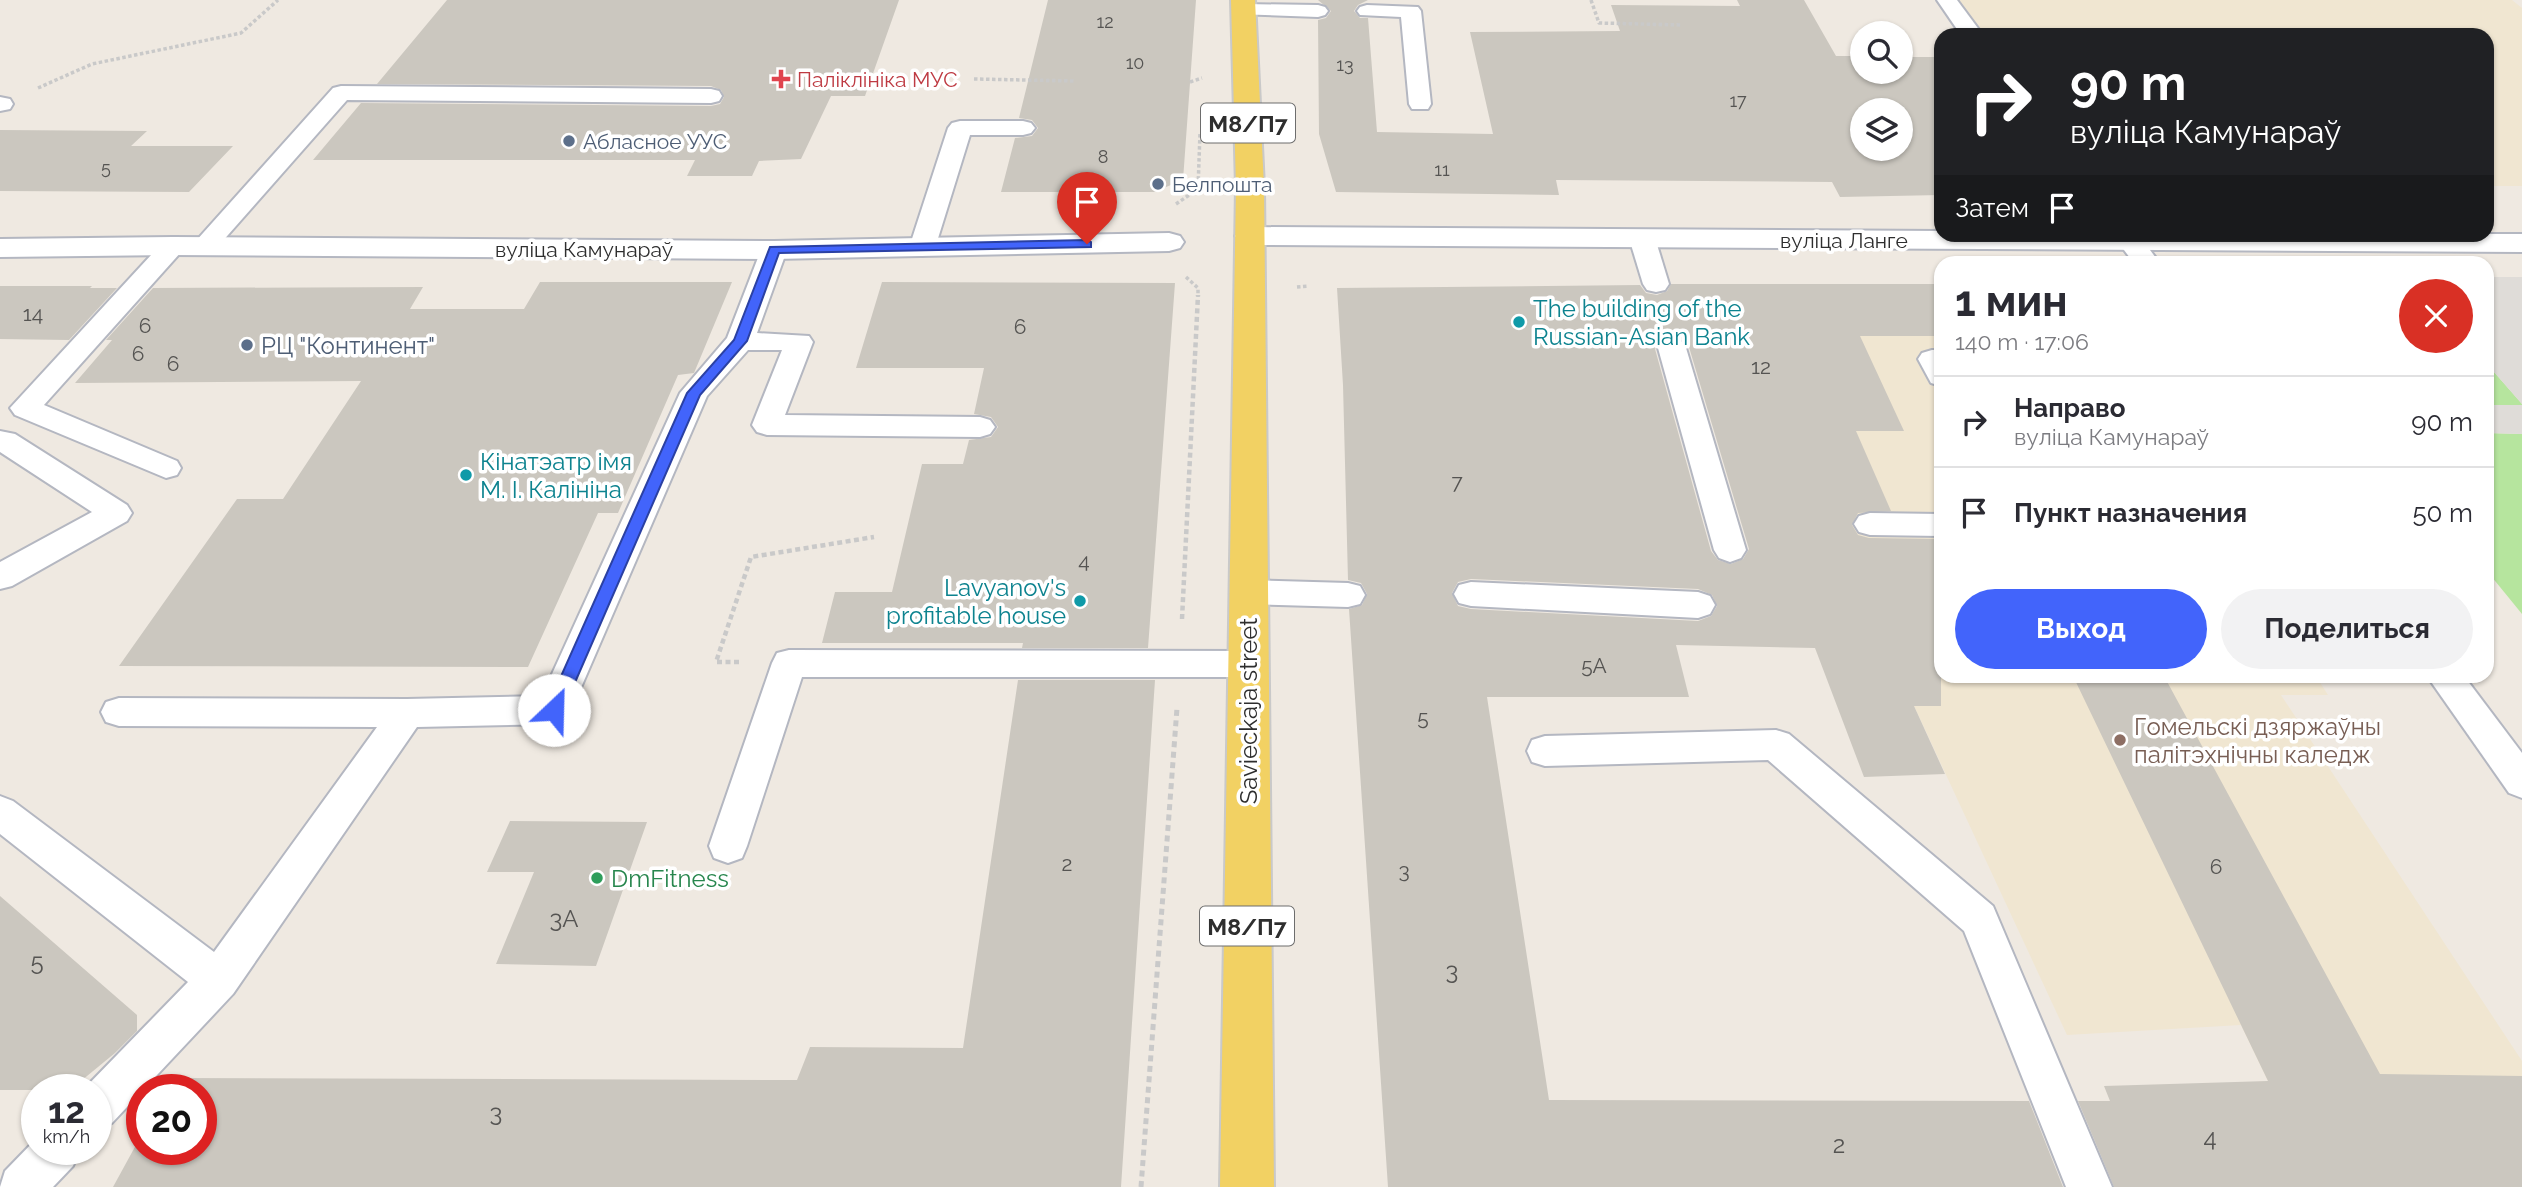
<!DOCTYPE html>
<html lang="ru">
<meta charset="utf-8">
<style>
:root{--surface:#fff;--page:#f2f2f3;--text:#2b2b33;--muted:#7c7c81;--line:#e1e1e2;--accent:#4264fb}
body{margin:0;font-family:Raleway,sans-serif;background:var(--page);color:var(--text);height:100vh;display:flex;flex-direction:column;font-size:26px;white-space:nowrap}
*{box-sizing:border-box;margin:0}
p{font-size:23px;color:var(--muted)}
.icon{flex:none;width:38px;height:38px;fill:none;stroke:currentColor;stroke-width:2;stroke-linecap:round;stroke-linejoin:round}
.map{position:relative;flex:1;overflow:hidden}
.sheet{position:absolute;left:1934px;top:256px;width:560px;height:427px;display:flex;flex-direction:column;background:var(--surface);border-radius:21px;box-shadow:0 2px 5px #0004}
.sheet>*{flex:none}
.banner{position:absolute;left:1934px;top:28px;width:560px;height:214px;border-radius:21px;box-shadow:0 2px 5px #0004;background:#202124;color:#fff;overflow:hidden}
.controls{position:absolute;left:1850px;top:21px;display:grid;gap:14px}
.controls a{display:grid;place-items:center;width:63px;height:63px;border-radius:50%;background:var(--surface);box-shadow:0 2px 5px #0004;font-size:35px}
.speed{position:absolute;left:21px;top:1074px;display:flex;gap:14px;font-size:35px;font-weight:700;text-align:center}
.speed>*{display:grid;place-content:center;width:91px;height:91px;border-radius:50%;background:var(--surface);box-shadow:0 2px 5px #0004;line-height:1}
.speed small{font-size:18px;font-weight:400}
.speed .limit{border:10px solid #d22;background:#fff;color:#111}
.pin{position:absolute;display:grid;place-items:center;width:60px;height:60px;color:#fff;margin:-72px -30px;border-radius:50% 50% 50% 0;rotate:-45deg;box-shadow:0 0 7px #0007}
.pin .icon{rotate:45deg}
.me{position:absolute;width:77px;margin:-38px;rotate:24deg;stroke-linejoin:round;filter:drop-shadow(0 0 5px #0008)}
.turn{display:flex;align-items:center;gap:24px;height:147px;padding:0 21px;font-size:32px}
.turn .icon{width:91px;height:91px;stroke-width:2.5}
.turn b{display:block;font-size:49px;line-height:60px}
.then{display:flex;align-items:center;height:66px;padding:0 21px;background:#0003;gap:14px;font-size:26px}
.round{display:grid;place-items:center;flex:none;width:74px;height:74px;border-radius:37px;background:var(--page)}
.summary{display:flex;align-items:center;justify-content:space-between;height:119px;padding:0 21px}
h1{font-size:42px;font-weight:700;line-height:52px}
.cta{display:flex;gap:14px;margin-top:auto;padding:14px 21px}
.cta a{flex:1;height:80px;border-radius:42px;background:var(--accent);color:#fff;font-size:28px;font-weight:700;line-height:80px;text-align:center}
.cta a+a{background:var(--page);color:var(--text)}
ul{padding:0;list-style:none}
li{display:flex;align-items:center;gap:21px;height:91px;padding:0 21px;border-top:2px solid var(--line)}
li div{flex:1}
li b{display:block;font-size:26px}
li em{font-style:normal}
.map>svg:first-child{display:block}
.education{fill:#f0e6d1}
.green{fill:#b6e59e}
.plaza{fill:#dfdcd8}
.building{fill:#cbc7bf;fill-rule:evenodd}
.lines{fill:none;stroke-linecap:round;stroke-linejoin:round}
.service-casing{stroke:#b4b7c1;stroke-width:4}
.tertiary-casing{stroke:#b4b7c1;stroke-width:4}
.primary-casing{stroke:#c9c9c9;stroke-width:4}
.path-far2{stroke:#c9c9c9;stroke-width:3.5;stroke-dasharray:3.5 2.5;stroke-linecap:butt}
.path-far1{stroke:#c9c9c9;stroke-width:4.5;stroke-dasharray:5 3.5;stroke-linecap:butt}
.path{stroke:#c9c9c9;stroke-width:5;stroke-dasharray:6 4.5;stroke-linecap:butt}
.service{fill:#fff;fill-rule:evenodd}
.tertiary{fill:#fff;fill-rule:evenodd}
.primary{fill:#f2d163;fill-rule:evenodd}
.route{fill:#4264fb;stroke:#2b41a3;stroke-width:2}
.health-dot{fill:#e0444e;stroke:#fff;stroke-width:2.5}
.service-dot{fill:#5c6f8a;stroke:#fff;stroke-width:2.5}
.culture-dot{fill:#0f9aa8;stroke:#fff;stroke-width:2.5}
.education-dot{fill:#8d6e63;stroke:#fff;stroke-width:2.5}
.leisure-dot{fill:#2e9e5b;stroke:#fff;stroke-width:2.5}
.labels{text-anchor:middle;dominant-baseline:central;stroke-width:7;stroke-linejoin:round;paint-order:stroke}
.far-number-label{font-size:18px;fill:#555452}
.far-health-label{font-size:21px;fill:#be3a42;stroke:#fff;text-anchor:start}
.far-service-label{font-size:21px;fill:#4e5e75;stroke:#fff;text-anchor:start}
.far-street-label{font-size:21px;fill:#2e2e2e;stroke:#fff}
.number-label{font-size:21px;fill:#555452}
.shield{fill:#fff;stroke:#6d6d6d;stroke-width:2}
.shield-label{font-size:23px;font-weight:bold;fill:#2e2e2e}
.culture-label{font-size:24px;fill:#0d838f;stroke:#fff;text-anchor:start}
.service-label{font-size:24px;fill:#4e5e75;stroke:#fff;text-anchor:start}
.street-label{font-size:24px;fill:#2e2e2e;stroke:#fff}
.education-label{font-size:24px;fill:#785e54;stroke:#fff;text-anchor:start}
.leisure-label{font-size:24px;fill:#27864d;stroke:#fff;text-anchor:start}
.near-number-label{font-size:24px;fill:#555452}
</style>
<div class="map">
<svg width="2522" height="1187" viewBox="0 0 2522 1187">
<rect width="100%" height="100%" fill="#efe9e1"/>
<g class="education">
<path d="M1951,0H2512L2522,8V186H2487V35H1978Z"/>
<path d="M1941,284V676H2316L2328,695H2281L2522,1061V1187H2319L2241,1025L2067,1035L1914,706L1715,349Z"/>
</g>
<g class="green">
<path d="M2487,364L2522,404V405H2487Z"/>
<path d="M2487,433L2522,434V614L2487,571Z"/>
</g>
<g class="plaza">
<path d="M2487,277H2522V404L2487,364Z"/>
<path d="M2487,405H2522V434L2487,433Z"/>
</g>
<g class="building">
<path d="M447,0H899L865,96H831L801,159L759,161L752,176H687L695,160H313L361,103L711,106L720,104L724,97L721,90L711,86L377,84Z"/>
<path d="M1048,0H1196L1183,180L1154,192H1001L1015,138L1032,136L1038,128L1032,120L1019,118Z"/>
<path d="M1318,0H1368L1358,5L1354,11L1360,18H1368L1377,132L1493,134L1470,32L1620,31L1611,5L1740,6L1737,0H1804L1836,56H1862V72H1900V57H1941V195L1840,197L1832,182L1556,180L1559,195L1336,192L1319,134L1318,20L1326,18L1331,11ZM1862,110H1900V149H1862Z"/>
<path d="M0,130L147,131L131,146H233L189,192L0,191Z"/>
<path d="M540,282H732L694,373L678,375L618,513H598L528,667L119,666L237,499H283L361,381L75,383L112,340H106L153,288L423,287L410,309H524Z"/>
<path d="M882,282L1175,283L1148,648H1022L1023,643H822L835,592H892L922,464H963L969,440L991,437L998,427L991,417L974,414L984,368H856Z"/>
<path d="M1671,284H1941V336H1860L1904,431H1856L1891,511L1858,513L1852,525L1858,535L1869,538L1941,539V706H1914L1945,774L1864,777L1815,648L1676,645L1689,697H1487L1549,1100L2029,1101L2063,1187H1388L1349,609L1362,605L1367,594L1361,583L1348,580L1343,385L1337,288L1640,285L1646,293L1657,295L1667,291ZM1673,336L1683,339L1689,347L1749,549L1743,559L1731,564L1718,560L1711,551L1655,349L1661,339ZM1471,579L1698,589L1712,595L1717,606L1711,616L1698,621L1471,609L1458,606L1452,593L1458,582Z"/>
<path d="M0,286H92L90,288H117L69,340L0,339Z"/>
<path d="M2073,676H2164L2380,1074L2522,1076V1187H2114L2078,1101H2110L2104,1086L2268,1081Z"/>
<path d="M1018,680H1155L1121,1187H113L142,1134V1150H201V1090H165L172,1078L797,1080L810,1047L963,1048Z"/>
<path d="M510,821L647,822L596,966L496,964L534,872H487Z"/>
<path d="M0,896L137,1015V1031L115,1053L70,1090H0Z"/>
</g>
<g class="lines">
<g class="service-casing">
<g id="service">
<path d="M1937,0H1957L1983,35H1961Z"/>
<path d="M1243,4L1318,5L1325,7L1328,11L1325,15L1318,17L1236,14L1233,10L1236,6Z"/>
<path d="M1367,5L1418,7L1421,11L1431,104L1428,109H1412L1409,104L1401,17L1360,15L1357,11L1360,7Z"/>
<path d="M341,86L711,89L719,91L722,96L719,101L711,103L347,100L213,252L204,255L195,252L191,247L195,242L333,88Z"/>
<path d="M0,97L10,99L13,104L10,109L0,111Z"/>
<path d="M960,121H1023L1031,123L1035,128L1031,133L1023,135H970L935,248L931,253L922,256L913,253L909,248L948,128L952,123Z"/>
<path d="M1642,230L1651,233L1655,238L1669,284L1665,290L1656,292L1647,290L1643,284L1629,238L1633,233Z"/>
<path d="M2112,234H2138L2159,262H2133Z"/>
<path d="M173,238L182,241L186,246L182,251L44,405L177,461L181,468L177,475L166,478L15,415L10,408L164,241Z"/>
<path d="M774,242L783,245L787,250L757,333L809,336L813,342L785,415L980,417L990,420L995,427L990,434L980,437L767,435L757,432L752,425L782,350H748L707,396L567,720L554,724L417,727L233,994L112,1123L96,1130V1090H83L188,982L0,834V796L13,801L214,952L377,727L119,726L106,722L101,712L106,702L119,698L407,699L542,696L680,393L727,338L761,250L765,245Z"/>
<path d="M1672,339L1682,342L1686,348L1746,550L1741,558L1730,562L1719,558L1714,550L1658,348L1662,342Z"/>
<path d="M1932,350H1941V386L1931,383L1918,359L1922,353Z"/>
<path d="M0,431L15,434L127,505L132,513L127,521L12,586L0,589V562L92,512L0,452Z"/>
<path d="M1870,513L1941,514V536L1870,535L1859,532L1854,524L1859,516Z"/>
<path d="M1248,580L1348,583L1360,586L1365,595L1360,604L1348,607L1248,604L1236,601L1231,592L1236,583Z"/>
<path d="M1471,582L1698,592L1710,596L1715,605L1710,614L1698,618L1471,606L1459,603L1454,594L1459,585Z"/>
<path d="M789,650L1248,651L1260,654L1265,664L1260,674L1248,677H802L747,846L742,858L728,863L714,858L709,846L772,663L777,653Z"/>
<path d="M2427,676H2464L2522,753V798L2509,793Z"/>
<path d="M1776,730L1789,734L1993,906L2112,1187H2066L1964,931L1768,760L1545,766L1532,762L1527,751L1532,740L1545,736Z"/>
<path d="M37,1138V1150H79L73,1166L53,1187H0L5,1171Z"/>
</g>
</g>
<g class="tertiary-casing">
<g id="tertiary">
<path d="M1250,227L1941,231V234H2522V252L1250,245L1240,242L1235,236L1240,230Z"/>
<path d="M1169,233L1180,236L1184,242L1180,248L1169,251L774,259L173,255L0,257V239L173,237L774,241Z"/>
</g>
</g>
<g class="primary-casing">
<path id="primary" d="M1231,0H1255L1264,187L1274,1187H1220L1236,187Z"/>
</g>
<g class="path-far2">
<path d="M1591,0L1599,23L1682,25"/>
<path d="M974,79L1076,81"/>
<path d="M1190,82L1202,78"/>
<path d="M38,88L92,64L241,33L278,0"/>
<path d="M1176,204L1198,189L1200,133"/>
<path d="M1186,277L1198,288V297"/>
<path d="M1297,287L1308,286"/>
</g>
<g class="path-far1">
<path d="M1182,619L1198,295"/>
<path d="M739,662H716L751,557L874,537"/>
</g>
<path class="path" d="M1141,1187L1177,708"/>
<use href="#service" class="service"/>
<use href="#tertiary" class="tertiary"/>
<use href="#primary" class="primary"/>
</g>
<path class="route" d="M1087,240L1091,242V247L779,253L747,341L700,395L563,710L560,715H548L546,710L687,393L734,340L770,247Z"/>
<path class="health-dot" d="M777.5 68.5h7v7h7v7h-7v7h-7v-7h-7v-7h7z"/>
<g class="service-dot">
<circle cx="569" cy="141" r="7"/>
<circle cx="1158" cy="184" r="7"/>
<circle cx="247" cy="345" r="7"/>
</g>
<g class="culture-dot">
<circle cx="1519" cy="322" r="7"/>
<circle cx="466" cy="475" r="7"/>
<circle cx="1080" cy="601" r="7"/>
</g>
<circle class="education-dot" cx="2120" cy="740" r="7"/>
<circle class="leisure-dot" cx="597" cy="878" r="7"/>
<g class="labels">
<g class="far-number-label">
<text x="1105" y="21">12</text>
<text x="1135" y="62">10</text>
<text x="1345" y="64">13</text>
<text x="1738" y="100">17</text>
<text x="1103" y="156">8</text>
<text x="106" y="167">5</text>
<text x="1442" y="169">11</text>
</g>
<g class="far-health-label">
<text x="797" y="79">Паліклініка МУС</text>
</g>
<g class="far-service-label">
<text x="583" y="141">Абласное УУС</text>
<text x="1172" y="184">Белпошта</text>
</g>
<g class="far-street-label">
<text x="1844" y="240">вуліца Ланге</text>
<text x="584" y="249">вуліца Камунараў</text>
</g>
<g class="number-label">
<text x="33" y="313">14</text>
<text x="145" y="325">6</text>
<text x="1020" y="326">6</text>
<text x="138" y="353">6</text>
<text x="173" y="363">6</text>
<text x="1761" y="366">12</text>
<text x="1457" y="481">7</text>
<text x="1084" y="560">4</text>
<text x="1594" y="665">5А</text>
<text x="1423" y="717">5</text>
<text x="1067" y="863">2</text>
<text x="2216" y="866">6</text>
<text x="1404" y="870">3</text>
</g>
<g class="shield">
<rect x="1201" y="103.5" width="94" height="39" rx="5"/>
<rect x="1200" y="906.5" width="94" height="39" rx="5"/>
</g>
<g class="shield-label">
<text x="1248" y="123">М8/П7</text>
<text x="1247" y="926">М8/П7</text>
</g>
<g class="culture-label">
<text x="1533" y="308">The building of the<tspan x="1533" dy="28">Russian-Asian Bank</tspan></text>
<text x="480" y="461">Кінатэатр імя<tspan x="480" dy="28">М. І. Калініна</tspan></text>
<text x="1066" y="587" text-anchor="end">Lavyanov's<tspan x="1066" dy="28">profitable house</tspan></text>
</g>
<g class="service-label">
<text x="261" y="345">РЦ "Континент"</text>
</g>
<g class="street-label">
<text transform="translate(1248 711) rotate(-90)">Savieckaja street</text>
</g>
<g class="education-label">
<text x="2134" y="726">Гомельскі дзяржаўны<tspan x="2134" dy="28">палітэхнічны каледж</tspan></text>
</g>
<g class="leisure-label">
<text x="611" y="878">DmFitness</text>
</g>
<g class="near-number-label">
<text x="564" y="918">3А</text>
<text x="37" y="961">5</text>
<text x="1452" y="970">3</text>
<text x="496" y="1112">3</text>
<text x="2210" y="1137">4</text>
<text x="1839" y="1144">2</text>
</g>
</g>
</svg>
<div class="controls">
<a><svg class="icon" aria-label="search" viewBox="0 0 24 24"><circle cx="10" cy="10" r="6"/><path d="M15 15l6 6"/></svg></a>
<a><svg class="icon" aria-label="layers" viewBox="0 0 24 24"><path d="M12 4l9 5-9 5-9-5zM3 14l9 5 9-5"/></svg></a>
</div>
<div class="speed"><div>12<small>km/h</small></div><div class="limit">20</div></div>
<div class="pin" style="left:1087px;top:244px;background:#d93025"><svg class="icon" aria-label="arrive" viewBox="0 0 24 24"><path d="M6 21V4h12l-3 4 3 4H6"/></svg></div>
<svg class="me" style="left:554px;top:710px" viewBox="-20 -20 40 40"><circle r="19" fill="#fff"/><path d="M0-13L10 11 0 6-10 11z" fill="#4264fb"/></svg>
<div class="banner">
<div class="turn"><svg class="icon" aria-label="right" viewBox="0 0 24 24"><path d="M7 20v-9h11M14 6l5 5-5 5"/></svg><div><b>90 m</b>вуліца Камунараў</div></div>
<div class="then">Затем<svg class="icon" aria-label="arrive" viewBox="0 0 24 24"><path d="M6 21V4h12l-3 4 3 4H6"/></svg></div>
</div>
<section class="sheet">
<div class="summary"><div><h1>1 мин</h1><p>140 m · 17:06</p></div><a class="round" style="background:#d93025;color:#fff"><svg class="icon" aria-label="close" viewBox="0 0 24 24"><path d="M6 6l12 12M18 6L6 18"/></svg></a></div>
<ul>
<li><svg class="icon" aria-label="right" viewBox="0 0 24 24"><path d="M7 20v-9h11M14 6l5 5-5 5"/></svg><div><b>Направо</b><p>вуліца Камунараў</p></div><em>90 m</em></li>
<li><svg class="icon" aria-label="arrive" viewBox="0 0 24 24"><path d="M6 21V4h12l-3 4 3 4H6"/></svg><div><b>Пункт назначения</b></div><em>50 m</em></li>
</ul>
<div class="cta"><a>Выход</a><a>Поделиться</a></div>
</section>
</div>
